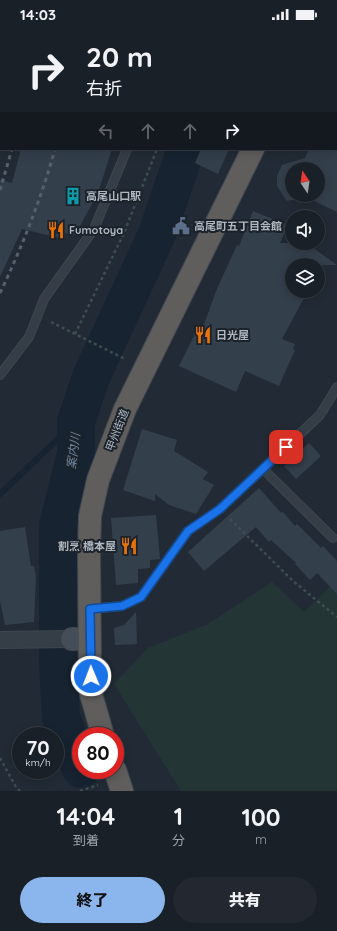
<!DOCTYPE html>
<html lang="ja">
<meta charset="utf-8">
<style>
:root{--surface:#1a2028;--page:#232830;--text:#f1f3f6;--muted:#9fa3a8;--line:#383e45;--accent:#8ab6ed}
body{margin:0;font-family:Quicksand,"Noto Sans JP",sans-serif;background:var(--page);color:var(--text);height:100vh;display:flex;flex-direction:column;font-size:15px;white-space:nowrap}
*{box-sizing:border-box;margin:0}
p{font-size:13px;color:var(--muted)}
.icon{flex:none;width:22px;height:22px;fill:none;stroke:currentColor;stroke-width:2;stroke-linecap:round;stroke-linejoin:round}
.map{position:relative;height:763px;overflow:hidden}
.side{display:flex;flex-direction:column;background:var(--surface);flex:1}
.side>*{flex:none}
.banner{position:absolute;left:0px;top:0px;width:337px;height:122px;box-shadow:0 2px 10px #0003,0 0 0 1px var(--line);background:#1a2028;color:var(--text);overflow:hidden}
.needle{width:26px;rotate:347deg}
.buttons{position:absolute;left:285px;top:134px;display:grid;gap:8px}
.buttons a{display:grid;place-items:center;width:40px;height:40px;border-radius:50%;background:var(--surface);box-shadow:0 2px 10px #0003,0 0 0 1px var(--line);font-size:20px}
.speed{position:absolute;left:12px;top:699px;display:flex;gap:8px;font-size:20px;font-weight:700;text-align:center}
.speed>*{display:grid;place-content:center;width:52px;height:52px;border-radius:50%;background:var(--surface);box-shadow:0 2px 10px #0003,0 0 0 1px var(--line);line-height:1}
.speed small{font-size:10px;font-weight:400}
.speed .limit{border:6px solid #d22;background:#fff;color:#111}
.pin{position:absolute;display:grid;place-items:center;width:34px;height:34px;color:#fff;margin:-17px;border-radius:8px;box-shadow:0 2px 6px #0006}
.me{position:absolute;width:44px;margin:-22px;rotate:359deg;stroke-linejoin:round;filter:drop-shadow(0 0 3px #0008)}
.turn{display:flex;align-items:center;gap:14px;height:84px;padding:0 20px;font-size:18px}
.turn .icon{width:52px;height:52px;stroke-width:2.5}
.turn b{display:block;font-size:28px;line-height:34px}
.lanes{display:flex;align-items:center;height:38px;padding:0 20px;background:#0003;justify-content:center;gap:20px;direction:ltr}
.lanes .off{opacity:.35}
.eta{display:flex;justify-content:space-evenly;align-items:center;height:68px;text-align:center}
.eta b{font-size:24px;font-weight:800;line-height:28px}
.button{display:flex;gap:8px;margin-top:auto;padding:8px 20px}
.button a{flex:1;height:46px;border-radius:24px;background:var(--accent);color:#111;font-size:16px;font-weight:800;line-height:46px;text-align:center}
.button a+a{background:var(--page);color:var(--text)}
.status{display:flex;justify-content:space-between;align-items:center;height:28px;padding:0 20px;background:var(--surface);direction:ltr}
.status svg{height:11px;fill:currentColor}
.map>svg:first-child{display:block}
.green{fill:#243536}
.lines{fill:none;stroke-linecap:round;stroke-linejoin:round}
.stream{stroke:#172331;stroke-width:6}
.river{stroke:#172331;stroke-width:38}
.building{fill:#343f4c;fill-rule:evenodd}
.service-casing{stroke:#3f464f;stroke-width:10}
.minor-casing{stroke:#3f464f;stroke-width:18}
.secondary-casing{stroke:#3f464f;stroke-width:24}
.trunk-casing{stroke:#404850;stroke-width:24}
.path{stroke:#3c4e4f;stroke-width:2.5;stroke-dasharray:3 3;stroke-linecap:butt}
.service{stroke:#353d46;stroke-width:8}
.minor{stroke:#353d46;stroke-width:16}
.secondary{stroke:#444d58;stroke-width:22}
.trunk{stroke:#5f5e5c;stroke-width:22}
.rail{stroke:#57616c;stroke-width:3;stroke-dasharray:4 4;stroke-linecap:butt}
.route-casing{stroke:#114b97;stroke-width:10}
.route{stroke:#1a73e8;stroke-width:7}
.labels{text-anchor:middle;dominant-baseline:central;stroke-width:4;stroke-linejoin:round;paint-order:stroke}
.poi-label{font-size:11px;font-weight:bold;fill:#b0b8c2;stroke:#1b222a;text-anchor:start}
.street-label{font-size:11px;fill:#b0b8c2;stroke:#1b222a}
.water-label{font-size:12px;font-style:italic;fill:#6c849e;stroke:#1b222a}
</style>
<div class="status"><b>14:03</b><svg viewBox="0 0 49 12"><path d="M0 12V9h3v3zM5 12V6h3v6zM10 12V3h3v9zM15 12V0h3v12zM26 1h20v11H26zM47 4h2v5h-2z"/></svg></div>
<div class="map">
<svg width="337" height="763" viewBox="0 0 337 763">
<rect width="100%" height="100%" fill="#222b35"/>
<path class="green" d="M337,552V763H181L114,656L148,620L208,596L272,554L304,584Z"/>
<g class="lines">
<path class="stream" d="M0,466L76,394"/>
<g class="river">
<path d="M240,1L241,0"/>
<path d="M81,741L61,689L58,635V497L76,426V394L91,349L157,206L186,121"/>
</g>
</g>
<g class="building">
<path d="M21,121H112L98,165L75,207L65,205L64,211L22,201L0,249V152L12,155Z"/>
<path d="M201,121H229L218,146L195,135Z"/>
<path d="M309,121H337V184L306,169L287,173L277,158V148L282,137L305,130ZM292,141H318V167H292Z"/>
<path d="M253,183L288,197L280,215H306L337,237H292V264L304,270L282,311L295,316L293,321L295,322L279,358L245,343L236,364L179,338L195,306L200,308L216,263L237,217L239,218Z"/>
<path d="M142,401L177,412L174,423L208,444L203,451L214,457L196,486L169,477L155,466V473L123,462Z"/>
<path d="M309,415L321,428L296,451L284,438Z"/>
<path d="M259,460L281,485L282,483L295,498L297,496L321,520L323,518L337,533V566L317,545L310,552L295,536L296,535L271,512L269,514L256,499L204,543L188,524Z"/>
<path d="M156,487L160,531L150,532V540L138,541V555L116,557L111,490Z"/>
<path d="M25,499L31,538H34L36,549L34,594L5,597L0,573V503Z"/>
<path d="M136,584L137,616L115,617L114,600L124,597Z"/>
</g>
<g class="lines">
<g class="service-casing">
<g id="service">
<path d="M123,1V0"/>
<path d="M195,1L196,0"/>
<path d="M0,347L29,309L44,271L94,201L127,121"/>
<path d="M263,441L333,510"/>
<path d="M90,581L122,578L141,569L188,503L220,481L320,387L337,359"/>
</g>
</g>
<g class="minor-casing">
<path id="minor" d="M0,612L72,611"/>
</g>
<g class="secondary-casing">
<path id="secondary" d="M72,611H75"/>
</g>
<g class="trunk-casing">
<g id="trunk">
<path d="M310,1L311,0"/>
<path d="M103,708L91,666L90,637L89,528L90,488L98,452L125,381L253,121"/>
<path d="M115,742L122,763"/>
</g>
</g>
<g class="path">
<path d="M104,1V0"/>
<path d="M111,200L124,205"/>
<path d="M51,294L125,331"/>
<path d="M75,306L124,205L157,121"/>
<path d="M230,491L293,553L337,589"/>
<path d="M0,730L16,759L20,763"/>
<path d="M80,763L98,757"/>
</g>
<use href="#service" class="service"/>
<use href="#minor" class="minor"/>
<use href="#secondary" class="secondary"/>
<use href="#trunk" class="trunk"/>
<g class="rail">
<path d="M47,1V0"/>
<path d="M88,1V0"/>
<path d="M0,162L12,121"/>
<path d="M0,265C22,219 41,171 55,121"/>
</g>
</g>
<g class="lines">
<g class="route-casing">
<path id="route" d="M91,648L90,581L122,578L141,569L188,503L220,481L286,419"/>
</g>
<use href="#route" class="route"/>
</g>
<defs>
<g id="building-bare" transform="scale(1.38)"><path d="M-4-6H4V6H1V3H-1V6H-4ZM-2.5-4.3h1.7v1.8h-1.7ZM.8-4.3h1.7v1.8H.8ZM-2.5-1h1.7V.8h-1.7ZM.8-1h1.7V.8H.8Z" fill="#0f9aa8" stroke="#1b222a" stroke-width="2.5" paint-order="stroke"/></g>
<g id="civic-bare" transform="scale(1.38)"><path d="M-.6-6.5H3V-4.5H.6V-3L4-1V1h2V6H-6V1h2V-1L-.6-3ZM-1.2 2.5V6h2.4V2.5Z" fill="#5c6f8a" stroke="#1b222a" stroke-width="2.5" paint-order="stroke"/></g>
<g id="restaurant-bare" transform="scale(1.38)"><path d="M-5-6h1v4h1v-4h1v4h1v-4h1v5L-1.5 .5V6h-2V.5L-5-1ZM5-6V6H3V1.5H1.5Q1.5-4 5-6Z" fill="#e8710a" stroke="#1b222a" stroke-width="2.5" paint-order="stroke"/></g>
</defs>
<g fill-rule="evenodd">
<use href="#building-bare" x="73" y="168"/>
<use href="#civic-bare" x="181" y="198"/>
<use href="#restaurant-bare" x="56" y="202"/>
<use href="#restaurant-bare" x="203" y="307"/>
<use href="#restaurant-bare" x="129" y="518"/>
</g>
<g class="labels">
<g class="poi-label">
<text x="86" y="168">高尾山口駅</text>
<text x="194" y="198">高尾町五丁目会館</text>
<text x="69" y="202">Fumotoya</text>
<text x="216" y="307">日光屋</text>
<text x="116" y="518" text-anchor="end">割烹 橋本屋</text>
</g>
<g class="street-label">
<text transform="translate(117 402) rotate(-69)">甲州街道</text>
</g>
<g class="water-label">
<text transform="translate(73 423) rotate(-83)">案内川</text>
</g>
</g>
</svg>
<div class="buttons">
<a><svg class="needle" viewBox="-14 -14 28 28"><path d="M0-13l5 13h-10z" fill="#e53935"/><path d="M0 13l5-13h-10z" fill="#9fa3a8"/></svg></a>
<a><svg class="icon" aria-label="sound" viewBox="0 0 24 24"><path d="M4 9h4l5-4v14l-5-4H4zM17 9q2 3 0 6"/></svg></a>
<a><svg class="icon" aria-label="layers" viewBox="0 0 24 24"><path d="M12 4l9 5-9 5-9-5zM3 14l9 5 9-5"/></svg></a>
</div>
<div class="speed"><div>70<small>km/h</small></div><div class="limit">80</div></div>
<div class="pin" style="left:286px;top:419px;background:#d93025"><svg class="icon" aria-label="arrive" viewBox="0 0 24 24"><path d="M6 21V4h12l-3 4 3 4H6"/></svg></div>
<svg class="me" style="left:91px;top:648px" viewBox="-20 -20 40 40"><circle r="17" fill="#1a73e8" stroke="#fff" stroke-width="3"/><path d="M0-11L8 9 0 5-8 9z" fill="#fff"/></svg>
<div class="banner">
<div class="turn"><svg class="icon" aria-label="right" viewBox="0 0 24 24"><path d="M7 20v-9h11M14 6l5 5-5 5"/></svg><div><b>20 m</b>右折</div></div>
<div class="lanes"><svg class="icon off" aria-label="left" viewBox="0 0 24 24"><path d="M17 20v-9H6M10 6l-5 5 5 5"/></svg><svg class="icon off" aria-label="ahead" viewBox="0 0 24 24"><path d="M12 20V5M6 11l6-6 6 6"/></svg><svg class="icon off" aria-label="ahead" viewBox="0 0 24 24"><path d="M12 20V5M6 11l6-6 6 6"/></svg><svg class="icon" aria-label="right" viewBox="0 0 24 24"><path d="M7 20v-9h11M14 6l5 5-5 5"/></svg></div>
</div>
</div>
<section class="side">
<div class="eta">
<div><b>14:04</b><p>到着</p></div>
<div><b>1</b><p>分</p></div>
<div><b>100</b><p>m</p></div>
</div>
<div class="button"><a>終了</a><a>共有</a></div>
</section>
